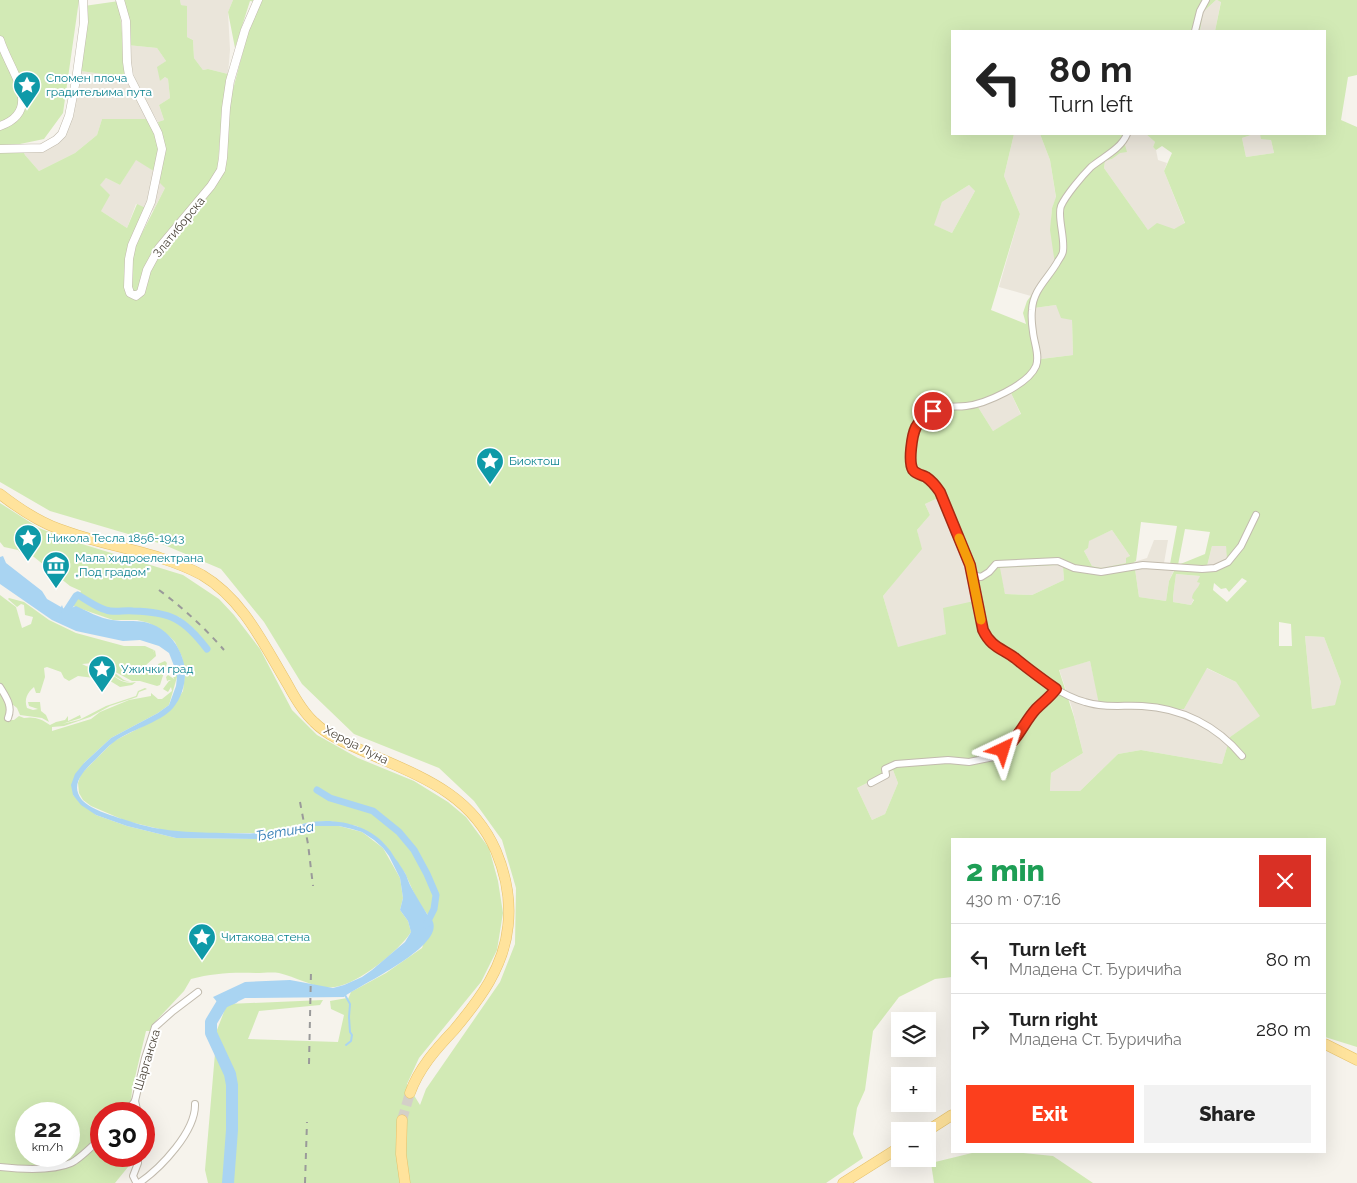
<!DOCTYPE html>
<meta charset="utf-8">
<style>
:root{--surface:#fff;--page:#f2f2f2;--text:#222;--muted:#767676;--line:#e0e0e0;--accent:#fc3f1d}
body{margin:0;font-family:Raleway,sans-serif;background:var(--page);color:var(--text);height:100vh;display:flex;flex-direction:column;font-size:19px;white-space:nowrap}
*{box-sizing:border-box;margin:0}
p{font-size:16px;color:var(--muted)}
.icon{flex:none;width:28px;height:28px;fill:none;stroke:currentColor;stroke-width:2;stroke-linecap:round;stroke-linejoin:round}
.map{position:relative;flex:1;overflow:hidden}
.details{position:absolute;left:951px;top:838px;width:375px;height:315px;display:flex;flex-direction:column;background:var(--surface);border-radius:0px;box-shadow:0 5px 20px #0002}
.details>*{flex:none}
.guide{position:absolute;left:951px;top:30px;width:375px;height:105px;border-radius:0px;box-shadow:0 5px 20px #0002;background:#fff;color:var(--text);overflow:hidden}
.buttons{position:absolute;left:891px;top:1012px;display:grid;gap:10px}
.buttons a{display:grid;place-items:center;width:45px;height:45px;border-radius:0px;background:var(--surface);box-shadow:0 5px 20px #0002;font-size:25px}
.speed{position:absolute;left:15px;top:1102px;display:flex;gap:10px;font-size:25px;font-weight:700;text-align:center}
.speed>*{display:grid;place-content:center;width:65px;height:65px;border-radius:50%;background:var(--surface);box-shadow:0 5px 20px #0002;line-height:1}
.speed small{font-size:12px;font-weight:400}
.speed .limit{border:8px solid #d22;background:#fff;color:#111}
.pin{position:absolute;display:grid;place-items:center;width:42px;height:42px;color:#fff;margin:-21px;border:2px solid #fff;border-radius:50%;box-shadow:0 1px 5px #0007}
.me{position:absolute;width:55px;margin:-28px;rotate:41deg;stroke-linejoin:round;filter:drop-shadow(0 0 4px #0008)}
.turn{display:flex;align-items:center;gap:18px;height:105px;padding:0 15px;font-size:22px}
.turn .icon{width:65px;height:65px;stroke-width:2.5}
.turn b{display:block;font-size:35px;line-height:42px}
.round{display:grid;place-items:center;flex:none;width:52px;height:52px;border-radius:0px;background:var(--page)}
.summary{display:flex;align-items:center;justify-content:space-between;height:85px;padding:0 15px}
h1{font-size:30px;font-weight:800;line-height:38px;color:#1e9e55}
.action{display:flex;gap:10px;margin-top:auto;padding:10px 15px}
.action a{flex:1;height:58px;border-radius:0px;background:var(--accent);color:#fff;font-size:20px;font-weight:800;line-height:58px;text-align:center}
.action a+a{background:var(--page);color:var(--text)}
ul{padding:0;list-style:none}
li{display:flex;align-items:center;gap:15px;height:70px;padding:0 15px;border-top:1px solid var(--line)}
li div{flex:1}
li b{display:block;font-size:19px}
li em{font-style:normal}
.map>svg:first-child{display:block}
.residential{fill:#eae5da}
.green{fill:#d2eab5;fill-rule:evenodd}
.water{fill:#a9d4f2}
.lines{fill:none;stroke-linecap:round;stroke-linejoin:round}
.stream{stroke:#a9d4f2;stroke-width:2}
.canal{stroke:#a9d4f2;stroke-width:7}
.river{stroke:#a9d4f2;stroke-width:12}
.primary-tunnel{stroke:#d4d0c8;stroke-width:10;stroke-dasharray:10 5;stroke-linecap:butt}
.minor-casing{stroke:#c2bbae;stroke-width:8}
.tertiary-casing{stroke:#c2bbae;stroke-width:9}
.primary-casing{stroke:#e6c16a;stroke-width:11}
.minor{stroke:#fff;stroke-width:6}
.tertiary{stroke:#fff;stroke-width:8}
.primary{stroke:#ffe39c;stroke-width:10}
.rail{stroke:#9a9a9a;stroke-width:2;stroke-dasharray:6 6;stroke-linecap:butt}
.route-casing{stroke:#a42913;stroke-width:12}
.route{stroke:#fc3f1d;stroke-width:9}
.slow{stroke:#f59e0b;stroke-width:9}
.labels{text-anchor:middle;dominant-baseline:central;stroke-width:4;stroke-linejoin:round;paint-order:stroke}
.culture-label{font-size:12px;fill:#0d838f;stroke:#fff;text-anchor:start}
.street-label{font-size:12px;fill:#4b4439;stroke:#fff}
.water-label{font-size:14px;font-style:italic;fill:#2e7ab2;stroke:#fff}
</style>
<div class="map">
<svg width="1357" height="1183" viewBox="0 0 1357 1183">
<rect width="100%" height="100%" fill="#f6f3ec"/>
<g class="residential">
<path d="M180,0H233L228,12L230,50L228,74L208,69L203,70L194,58L193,40L187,37V7L181,5Z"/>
<path d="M1216,0L1221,1L1215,31H1200L1203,12Z"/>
<path d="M127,45L157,48L166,61L162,64L160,81L165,77L168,79L170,98L159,105L164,120L158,122L138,87L130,63Z"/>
<path d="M80,71L126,77L148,119H102L97,135L75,153L39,171L25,155L23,150L45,148L61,138Z"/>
<path d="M1014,134H1040L1050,160L1056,198L1052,208L1051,218L1055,264L1031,296L999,287L1020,214L1004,176Z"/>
<path d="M1125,134L1140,135L1146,134L1155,142L1153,147L1156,150L1158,160L1167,163L1164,171L1185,224L1174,229L1148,230L1104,168L1105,161L1112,159L1119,153Z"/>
<path d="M1260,134L1271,140L1274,153L1246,157L1242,138L1251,135Z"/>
<path d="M136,159L160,175L165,188L153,211L136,204L127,228L101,211L99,185L106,178L120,185Z"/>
<path d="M969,185L975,191L952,233L933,225L942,202Z"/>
<path d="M1056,305L1072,320L1073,355L1041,359L1035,335L1034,308Z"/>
<path d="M1011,393L1021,415L993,431L978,407Z"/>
<path d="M938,498L967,565L974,602L946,634L898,648L883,596L921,549L917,530L930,515L925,504Z"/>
<path d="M1112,530L1130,556L1126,563L1102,568L1092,566L1084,551L1088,548V541Z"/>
<path d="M1154,540H1168L1164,563L1175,568L1169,581L1166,601L1139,597L1134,562L1147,558Z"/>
<path d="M1212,546H1226L1228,557L1222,565L1207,566Z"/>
<path d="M1059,565L1063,567L1064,580L1032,595L1005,594L999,568Z"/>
<path d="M1176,574L1200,576L1198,582L1201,583L1191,605L1173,602V597Z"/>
<path d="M1305,636L1324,637L1341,682L1336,705L1312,709Z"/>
<path d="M1090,661L1101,709H1184L1206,668L1236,682L1261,716L1230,737L1222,764L1141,750L1118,754L1080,791H1050L1051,773L1083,753L1072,708L1059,669Z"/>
<path d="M893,770L898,783L885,814L872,820L857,788Z"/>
</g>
<g class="green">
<path d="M0,0H79L63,113L44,139L20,144L25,155L39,171L75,153L97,135L102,119H148L164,146L158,122L164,120L159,105L170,98L168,79L165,77L160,81L157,67L166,61L157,48L127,45L123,0H180L181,5L187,6V37L193,40L194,58L203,70L208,69L228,74L223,103L218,163L231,97L256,2L250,1L235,48L228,12L233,0H1216L1203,12L1200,31H952V134H1014L1004,176L1020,214L991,310L1026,324L1023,313L1027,301L1055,264L1050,230L1052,208L1056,197L1050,160L1040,134H1125L1123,138L1127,152L1120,153L1112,159L1105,161L1104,168L1148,230L1157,223L1174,229L1185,223L1164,171L1172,153L1162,146L1156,150L1153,147L1155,142L1146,134H1325V31H1215L1221,2L1217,0H1357V75L1348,77L1341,120L1357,127V1047L1325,1037V839H952V977L935,979L899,997L873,1031L865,1090L857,1108L853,1134L863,1158L826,1183H208L205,1170L217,1030L227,1004L323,1000L320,1005L259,1011L248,1039L338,1042L344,1015L331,1009L330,1001L347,998L348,999L351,992L386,973L422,948L432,920L418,902L405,873L379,839L357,826L329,821L306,823L263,833H183L168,831L126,821L91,806L83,800L79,793L78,783L81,774L114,741L155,720L172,708L183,691L185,673L182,657L175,642L169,636L149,623L137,620H113L73,606L77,597L107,613H134L155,615L175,620L190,631L205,650L209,648L194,629L179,617L156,611L105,608L80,593L81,591L70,586L29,553L25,557L18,550L4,547L0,542V503L39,528L69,540L183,575L219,599L234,615L260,649L292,710L317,735L358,758L414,781L448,802L466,817L489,848L498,881L503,913L497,950L481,982L419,1058L407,1084L420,1105L426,1089L500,982L515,944L516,888L502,840L474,801L439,768L354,734L302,684L264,622L221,569L162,544L50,511L0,482ZM1260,134L1261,139L1271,140L1274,153L1246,157L1242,138L1251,135ZM136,160L160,175V183L165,188L140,237L134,232L146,208L137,204L127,228L101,211L110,195L100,185L106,178L120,185ZM969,185L975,191L952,233L934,225L942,202ZM1056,305L1061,318L1072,320L1073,355L1041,359L1035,335L1034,308ZM1011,393L1021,414L993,431L978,407ZM938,498L967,565L974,601L943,608L946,634L898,647L883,596L922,549L917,530L930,515L925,504ZM1141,522L1177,526L1170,564L1175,569L1169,581L1166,601L1139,597L1134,562L1136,561ZM1185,529L1210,532L1205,554L1178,565ZM1112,530L1130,556L1126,558V563L1102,568L1092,566L1084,551L1088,548L1089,541ZM1212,546H1226L1227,559L1222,565L1207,566ZM1059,565L1063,567L1064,580L1032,595L1005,594L1000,568ZM1176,574L1200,576L1197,582L1200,583C1198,589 1193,591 1192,598L1194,600L1191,605L1173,602V597ZM1242,578L1247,581L1227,602L1213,590L1214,583L1221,589L1226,588L1229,592ZM1279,622L1291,624L1292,646H1279ZM1305,636L1324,637L1341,682L1335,705L1312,709ZM1090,661L1100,709H1184L1207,668L1236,682L1260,716L1230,737L1222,764L1141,750L1118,754L1080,791H1050L1051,773L1083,753L1074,717L1059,670ZM893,770L898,783L885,814L872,820L857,788Z"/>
<path d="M119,1L126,77L80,71L84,6Z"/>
<path d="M0,595L16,607L22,628L31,624L33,617L25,615L24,605L21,604L17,607L8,599L9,598L24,602L49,620L76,633L124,646H145L154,650L153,652L155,650L156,656L145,666L151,670L159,671L158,664L165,661L167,663L160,685L157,686L140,681H132L110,669L109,666L93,663L82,664C90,668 99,671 107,667L112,674L115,673L124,680L130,682L123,681L108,672C117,678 123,685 136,682L132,685L120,687L102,676L94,678L78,676L69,681L64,678L61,672L47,667L44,668L45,677L40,693H36L34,687C27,693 24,699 27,708L33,710L38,709L29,706L28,702H40L41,711L46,715L49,722L42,718L20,715L17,708L12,704L0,684Z"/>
<path d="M174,673H177V677L169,705L158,713L111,738L84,763L73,795L96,815L127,826L176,838L260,839L313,826H339L362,832L383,848L400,878L403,898L400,910L408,921L411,932C399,951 358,984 335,987C317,990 297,977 279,973C272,972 263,973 256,973C234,972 213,973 191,979L184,991L154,1023V1031H146L132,1090L130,1114H101V1156H128V1167L115,1183H0V690C6,700 9,709 5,720H14L19,716L24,718C34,716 42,719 50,725L56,722L65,720L68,716V721L80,715L81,718L62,724L79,720L106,706L136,696L138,691L145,688L147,689L139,692L137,697L110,706L90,717L64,726L52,727V731L91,719L100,712L129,700L151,696V693L158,699H162L172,691L171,687L168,692L163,689L169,681H171L169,680L167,681L166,677L168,675L174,679L173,675ZM26,1114H69V1156H26Z"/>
<path d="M1004,1151L1053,1156L1093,1183H934L931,1163L972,1153Z"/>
</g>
<path class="water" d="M3,556L6,563L42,591L47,599L61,607L62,605L63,608L66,610L76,606C87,611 99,618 112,620C131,623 143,617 161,629C173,637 181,650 184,664C187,679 183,696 173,708C160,723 129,730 114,742C108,746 103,752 98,757C87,768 68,783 82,800C91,810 116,817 129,821C161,832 188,832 222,833C236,833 250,834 264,833C279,832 292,827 306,823C334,817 370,824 388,848C392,852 394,858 398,862C400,866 403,869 405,873C407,876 408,881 410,885C415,895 421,904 427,914C428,917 431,918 432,920C447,946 359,985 344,997L245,998L223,1009L213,997L245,982L290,980L333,988L344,985L362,977L372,970L405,942L411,932L408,921L400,910L403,898L400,878L389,856L383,848L374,840L362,832L352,829L339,826H313L260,839L176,838L127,826L96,815L81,805L73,795L71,785L75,774L84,763L111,738L158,713L169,705L176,686L177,677L176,671L169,653L159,646L140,640L123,641L76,631L52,620L0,584V557Z"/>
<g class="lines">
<path class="stream" d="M345,995L350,1004L349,1017L350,1032L352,1035L351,1041L346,1045"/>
<g class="canal">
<path d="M78,595C87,600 96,607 106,610C114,613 124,610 133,611C171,612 184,619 207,649"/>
<path d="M63,616L76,596"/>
<path d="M317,790L330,798L373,811L399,832L414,850L427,874L436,895L434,909L426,925"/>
</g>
<path class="river" d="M228,1183L232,1130V1085L230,1074L211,1033V1022L223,1002L233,998"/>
<path class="primary-tunnel" d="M402,1120L410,1093"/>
<g class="minor-casing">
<g id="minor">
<path d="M1195,31L1200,11L1206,0"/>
<path d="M1127,134C1121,149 1103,157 1091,167C1082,176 1066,195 1061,206C1057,216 1065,237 1063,251C1063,254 1060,258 1058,261C1049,278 1033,289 1032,310C1031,317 1032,325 1033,332C1034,343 1040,355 1036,366C1028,385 985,404 966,406C959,407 953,406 947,407C926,410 916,422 913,442C911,450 908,460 912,468C914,474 922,475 927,478C933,482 936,486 940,492L970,565L983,630C991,648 1002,649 1017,660C1037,676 1059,695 1085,702C1103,708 1123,705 1142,706C1182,708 1217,726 1242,756"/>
<path d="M972,575L981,577L989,572L996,564L1058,561L1074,568L1101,572L1143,565L1202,569L1215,568L1228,562L1241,546L1256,515"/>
<path d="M0,687C6,697 13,706 8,718"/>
<path d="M871,783L886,775L885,769L896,764L948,760L969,762L994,757L1012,744L1036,709L1050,698L1056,689"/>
<path d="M135,1101L138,1114"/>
<path d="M125,1114L135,1101L145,1058L155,1027L173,1011L198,992"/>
<path d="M138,1156V1163L133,1176L136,1182L139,1183C161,1168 196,1131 195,1104"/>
<path d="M0,1167C19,1169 53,1171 71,1163C80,1159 93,1145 101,1138"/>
</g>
</g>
<g class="tertiary-casing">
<g id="tertiary">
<path d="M120,0L126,21L127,62L129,76L158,133L162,149L151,202L132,245L129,259L128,287L130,293L136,296L141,292L147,270L159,248L211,186L221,170L223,158L226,108L230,81L245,30L258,0"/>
<path d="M0,40C9,70 45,110 0,126"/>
<path d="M0,149L42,148L56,140L62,134L69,116L76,80L84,22L83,0"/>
</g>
</g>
<g class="primary-casing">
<g id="primary">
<path d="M0,494C18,508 37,521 59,529C106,547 157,551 202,575C243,599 264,645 288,685C295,698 303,712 314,722C327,735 345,743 361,750C416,775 470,791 496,851C506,875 511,900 508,926C504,967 480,999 454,1030C436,1049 419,1068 410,1093"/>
<path d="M1325,1044L1357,1060"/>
<path d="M402,1120L401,1154L405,1183"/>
<path d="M927,1131L952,1115"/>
<path d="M843,1183L900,1147"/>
</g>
</g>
<use href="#minor" class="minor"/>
<use href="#tertiary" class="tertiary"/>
<use href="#primary" class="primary"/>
<g class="rail">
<path d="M159,590C183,608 204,627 224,650"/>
<path d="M300,802L308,844L313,886"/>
<path d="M309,1064L311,971"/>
<path d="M305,1183L307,1122"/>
</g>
</g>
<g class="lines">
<g class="route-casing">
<path id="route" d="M933,411C926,415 920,420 916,427C912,435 908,462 913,470C916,474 922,475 926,477C932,481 936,486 940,492L970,565L983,630C991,647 1001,648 1015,658C1028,669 1042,679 1056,689C1050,697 1043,702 1036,709C1024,722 1018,740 1003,750"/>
</g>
<use href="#route" class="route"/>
<path class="slow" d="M959,538L970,565L981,620"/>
</g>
<defs>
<g id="sight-pin" transform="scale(1.4375)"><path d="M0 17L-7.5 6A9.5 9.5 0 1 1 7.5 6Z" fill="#0f9aa8" stroke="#fff"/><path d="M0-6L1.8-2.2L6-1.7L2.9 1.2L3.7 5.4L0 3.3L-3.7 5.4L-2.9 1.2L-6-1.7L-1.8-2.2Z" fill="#fff"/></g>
<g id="museum-pin" transform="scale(1.4375)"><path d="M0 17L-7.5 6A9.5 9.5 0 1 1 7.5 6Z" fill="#0f9aa8" stroke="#fff"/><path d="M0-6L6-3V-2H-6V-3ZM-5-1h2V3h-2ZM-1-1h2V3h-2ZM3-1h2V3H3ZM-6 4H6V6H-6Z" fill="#fff"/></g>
</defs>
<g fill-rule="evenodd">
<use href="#sight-pin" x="27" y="85"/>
<use href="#sight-pin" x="490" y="461"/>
<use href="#sight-pin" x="28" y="538"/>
<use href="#museum-pin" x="56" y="565"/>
<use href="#sight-pin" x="102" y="669"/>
<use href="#sight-pin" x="202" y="937"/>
</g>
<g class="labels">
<g class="culture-label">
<text x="46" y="78">Спомен плоча<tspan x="46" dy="14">градитељима пута</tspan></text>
<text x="509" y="461">Биоктош</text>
<text x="47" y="538">Никола Тесла 1856-1943</text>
<text x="75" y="558">Мала хидроелектрана<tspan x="75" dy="14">„Под градом”</tspan></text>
<text x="121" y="669">Ужички град</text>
<text x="221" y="937">Читакова стена</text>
</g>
<g class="street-label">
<text transform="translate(179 227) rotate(-51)">Златиборска</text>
<text transform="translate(356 745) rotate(27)">Хероја Луна</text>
<text transform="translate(147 1060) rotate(-73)">Шарганска</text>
</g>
<g class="water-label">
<text transform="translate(285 831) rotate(-10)">Ђетиња</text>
</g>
</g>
</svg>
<div class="buttons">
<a><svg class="icon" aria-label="layers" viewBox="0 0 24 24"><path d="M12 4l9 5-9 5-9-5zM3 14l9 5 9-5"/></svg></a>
<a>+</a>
<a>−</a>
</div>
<div class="speed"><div>22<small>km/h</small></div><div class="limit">30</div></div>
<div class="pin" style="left:933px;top:411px;background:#d93025"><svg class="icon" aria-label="arrive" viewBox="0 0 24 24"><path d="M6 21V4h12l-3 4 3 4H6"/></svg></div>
<svg class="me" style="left:1003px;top:750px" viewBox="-20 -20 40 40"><path d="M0-17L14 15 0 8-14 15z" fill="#fc3f1d" stroke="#fff" stroke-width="4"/></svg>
<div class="guide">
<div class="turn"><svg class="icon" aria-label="left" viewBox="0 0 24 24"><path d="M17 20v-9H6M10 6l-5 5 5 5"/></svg><div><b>80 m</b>Turn left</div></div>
</div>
<section class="details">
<div class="summary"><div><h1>2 min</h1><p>430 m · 07:16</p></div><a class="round" style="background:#d93025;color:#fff"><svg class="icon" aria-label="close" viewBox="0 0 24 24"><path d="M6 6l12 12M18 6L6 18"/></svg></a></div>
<ul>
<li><svg class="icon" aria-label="left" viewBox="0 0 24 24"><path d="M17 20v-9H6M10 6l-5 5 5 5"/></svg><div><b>Turn left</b><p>Младена Ст. Ђуричића</p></div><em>80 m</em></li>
<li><svg class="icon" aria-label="right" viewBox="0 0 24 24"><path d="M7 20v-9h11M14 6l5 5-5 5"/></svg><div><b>Turn right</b><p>Младена Ст. Ђуричића</p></div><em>280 m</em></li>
</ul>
<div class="action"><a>Exit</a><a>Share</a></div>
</section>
</div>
